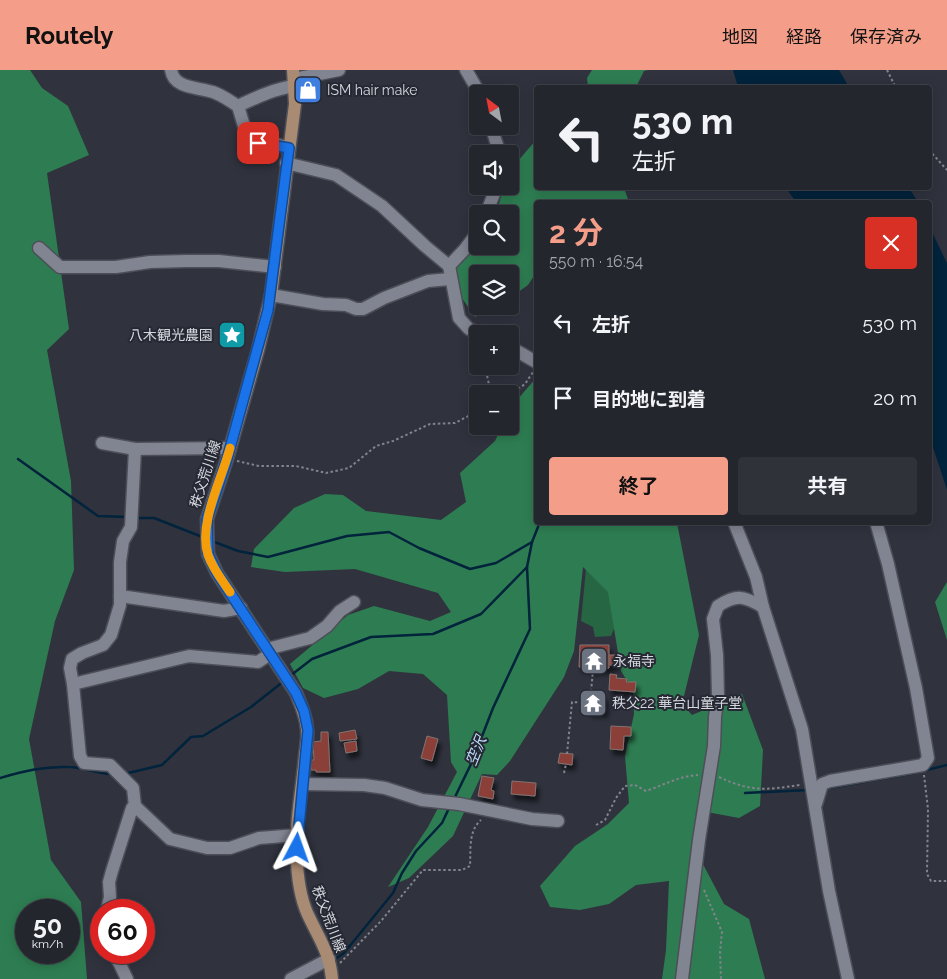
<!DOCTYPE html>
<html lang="ja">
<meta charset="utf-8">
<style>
:root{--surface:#24262e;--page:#30323a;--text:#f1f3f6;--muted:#a3a5aa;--line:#41434a;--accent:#f49e8a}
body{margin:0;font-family:Raleway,"Noto Sans JP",sans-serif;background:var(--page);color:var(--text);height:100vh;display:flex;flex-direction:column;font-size:19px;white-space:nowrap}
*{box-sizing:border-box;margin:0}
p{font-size:16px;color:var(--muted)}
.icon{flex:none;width:28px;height:28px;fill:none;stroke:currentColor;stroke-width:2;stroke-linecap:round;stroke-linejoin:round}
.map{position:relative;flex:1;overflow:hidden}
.details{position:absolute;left:534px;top:130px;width:398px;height:325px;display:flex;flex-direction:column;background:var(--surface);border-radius:5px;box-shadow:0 2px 12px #0003,0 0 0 1px var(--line)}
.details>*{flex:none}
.guide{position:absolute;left:534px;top:15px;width:398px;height:105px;border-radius:5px;box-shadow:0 2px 12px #0003,0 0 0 1px var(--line);background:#24262e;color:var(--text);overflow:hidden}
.needle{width:32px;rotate:328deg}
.controls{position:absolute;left:469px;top:15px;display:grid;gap:10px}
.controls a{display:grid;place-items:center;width:50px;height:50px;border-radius:5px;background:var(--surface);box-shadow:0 2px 12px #0003,0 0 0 1px var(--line);font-size:25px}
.speed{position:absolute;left:15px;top:829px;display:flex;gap:10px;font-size:25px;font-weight:700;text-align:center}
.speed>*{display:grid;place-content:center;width:65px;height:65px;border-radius:50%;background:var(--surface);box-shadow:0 2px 12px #0003,0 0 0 1px var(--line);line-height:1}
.speed small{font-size:12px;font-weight:400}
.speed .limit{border:8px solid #d22;background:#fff;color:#111}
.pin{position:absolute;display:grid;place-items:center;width:42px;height:42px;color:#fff;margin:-21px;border-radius:10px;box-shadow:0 2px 8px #0006}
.me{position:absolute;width:55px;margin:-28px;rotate:4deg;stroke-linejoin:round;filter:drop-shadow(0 0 4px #0008)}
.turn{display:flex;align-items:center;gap:18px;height:105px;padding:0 15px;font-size:22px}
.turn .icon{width:65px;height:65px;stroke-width:2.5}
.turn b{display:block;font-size:35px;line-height:42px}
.round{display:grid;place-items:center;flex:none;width:52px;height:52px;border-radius:5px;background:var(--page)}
.overview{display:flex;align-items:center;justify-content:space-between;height:85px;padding:0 15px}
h1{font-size:30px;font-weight:700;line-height:38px;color:var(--accent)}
.cta{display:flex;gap:10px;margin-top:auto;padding:10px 15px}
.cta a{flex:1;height:58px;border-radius:5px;background:var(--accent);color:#111;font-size:20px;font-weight:700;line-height:58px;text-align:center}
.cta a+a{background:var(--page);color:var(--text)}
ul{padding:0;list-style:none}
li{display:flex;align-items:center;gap:15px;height:75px;padding:0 15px}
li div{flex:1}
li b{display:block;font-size:19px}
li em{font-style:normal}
header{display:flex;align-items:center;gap:30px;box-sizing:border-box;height:70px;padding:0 25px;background:var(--accent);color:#111}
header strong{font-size:24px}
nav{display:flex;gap:28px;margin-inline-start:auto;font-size:18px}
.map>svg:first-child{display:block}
.green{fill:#266642}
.forest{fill:#2e7d52;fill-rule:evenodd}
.water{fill:#01233c}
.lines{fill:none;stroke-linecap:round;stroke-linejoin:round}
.stream{stroke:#01233c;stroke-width:2.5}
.building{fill:#8a3f37;stroke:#837371;filter:url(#shadow)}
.minor-casing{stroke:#4d4f58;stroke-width:15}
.major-casing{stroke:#4d4f58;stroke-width:15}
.path{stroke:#82848d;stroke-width:2;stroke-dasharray:2.5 2.5;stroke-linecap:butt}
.minor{stroke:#818491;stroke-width:12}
.major{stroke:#a98a72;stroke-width:12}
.route-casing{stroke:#114b97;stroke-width:12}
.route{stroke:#1a73e8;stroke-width:9}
.slow{stroke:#f59e0b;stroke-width:9}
.labels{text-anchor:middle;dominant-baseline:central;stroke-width:4;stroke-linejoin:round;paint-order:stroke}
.poi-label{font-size:14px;fill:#d6d8df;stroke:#262933;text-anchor:start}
.street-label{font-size:14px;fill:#d6d8df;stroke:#262933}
.water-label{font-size:15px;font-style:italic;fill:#bcdcfa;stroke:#262933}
</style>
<header>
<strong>Routely</strong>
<nav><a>地図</a><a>経路</a><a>保存済み</a></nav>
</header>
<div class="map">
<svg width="947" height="909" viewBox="0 0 947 909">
<defs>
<filter id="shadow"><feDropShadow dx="3" dy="5.5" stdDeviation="2.5" flood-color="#0009"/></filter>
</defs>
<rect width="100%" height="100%" fill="#30333e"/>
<path class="green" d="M601,462L618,549L611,566L595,567L593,557L581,551L587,488Z"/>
<g class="forest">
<path d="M0,0H30L42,18L68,36L89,85L47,103L69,259L47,280L71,411L74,500L55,551L29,669L51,790L81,832L87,909H0ZM26,840H69V882H26Z"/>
<path d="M592,0H648L644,1L636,17H588L587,8Z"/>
<path d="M536,70V118H624L629,132H536V203L528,215L510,228V204H478V236H495L475,247L457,221L455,198L460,189L481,176H510V144H496L504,116H510L511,99Z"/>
<path d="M536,308V452L677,453L699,565L682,634L692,645L742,624L763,680L760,736L739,748L696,740L695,779L724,834L749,849L765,909H662L666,880L669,811L636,815L609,834L580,840L550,837L540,816L575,776L608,754L629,733L625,686L634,644L633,620L621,601L608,522L583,497L574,581L564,607L510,691L497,705L482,704L453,766L409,808L388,817L428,757L457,702L451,692L447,625L423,604L389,601L358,619L324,628L303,618L290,594L348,545L374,536L430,551L451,542L438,523L355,499L285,502L251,497L254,479L294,438L325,424L343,425L366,441L441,450L466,432L460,403L495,371L502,356H510L511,337Z"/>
<path d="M947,512V570L935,532Z"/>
</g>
<g class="water">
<path d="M733,0H839L849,17H738Z"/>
<path d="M786,118H909L918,132H796Z"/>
<path d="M929,156L947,193V420L929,365Z"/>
</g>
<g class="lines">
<g class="stream">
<path d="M18,389L98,446L128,447"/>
<path d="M136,448H154L205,468"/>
<path d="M212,471L238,481L268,487L347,466L389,462L419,478L470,499L496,493L532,472"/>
<path d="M290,606L312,589L371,567L433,564L481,544L527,497"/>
<path d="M124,704L162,695L191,667L203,666L251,637L284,611"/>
<path d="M0,708C24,701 44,696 69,697C83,697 96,704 111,704"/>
<path d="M829,718L915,703L947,695"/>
<path d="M745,723L809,720"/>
<path d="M454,729L472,692L493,638L530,559L527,497L532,472L540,452"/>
<path d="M334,890L344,883L393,823L402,803L416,781L442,753L450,736"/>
<path d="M306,909L313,904"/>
</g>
</g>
<g class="building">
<path d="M580,575H609V598L589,600V597H579Z"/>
<rect x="610" y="585" width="7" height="10"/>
<path d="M610,604L617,605L616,608L627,609L626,612H636L635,622L609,620Z"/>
<path d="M588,625H605V642L588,641Z"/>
<path d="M611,656L631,657V666H624L623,680L610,679Z"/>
<path d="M355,660L357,669L340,671L339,663Z"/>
<path d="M321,662H328L330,702H316V700H311V690H314L313,672L321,671Z"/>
<path d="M427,666L438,669L432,691L421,688Z"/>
<path d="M356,671L357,681L346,683L344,673Z"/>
<path d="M560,683L573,684L572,695L558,693Z"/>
<path d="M482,706L494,708L491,720L494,721L493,729L478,726Z"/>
<path d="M512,711L536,713L535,726L511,724Z"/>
</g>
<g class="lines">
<g class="minor-casing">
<g id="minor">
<path d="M171,0C174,19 198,17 213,22C222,25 230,31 238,36C255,28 276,18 295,16"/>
<path d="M466,0L480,24"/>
<path d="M294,9L339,0"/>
<path d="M238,36L247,66L250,73L279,75L289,78"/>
<path d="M491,56L500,84"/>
<path d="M286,93L336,105L382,136L425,176L449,196L459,248L469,259L481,264"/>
<path d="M486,144L497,116"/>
<path d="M39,178L60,197H116L150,192L186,191H219L275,197"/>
<path d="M449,196L465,179L478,162"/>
<path d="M271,225L323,234L346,235L356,239H363L384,228L428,211L450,209"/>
<path d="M510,277L536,292"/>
<path d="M102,373L135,379L230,378"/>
<path d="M135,379L131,457L123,471L120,492V535L111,565L103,575L82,583L72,589L70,598L73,614L80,686L84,693L110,695L133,718L135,736"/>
<path d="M734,452L756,507L763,537L802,659L829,821L848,909"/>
<path d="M120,526L224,541L241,538"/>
<path d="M267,579L310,568L327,556L340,541L354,532"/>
<path d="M73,614L189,586L258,592L270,584"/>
<path d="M303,714L364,715L385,718L422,730L459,734L532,749L558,751"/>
<path d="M816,734L822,714L830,711L923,695L928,688L916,618L888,494L876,452"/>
<path d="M107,840L110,827L109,812L112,801L132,738L135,736L170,769L207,778H230L259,768L297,765"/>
<path d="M114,882L127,909"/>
<path d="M291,909L329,889"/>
<path d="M682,909L699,770L714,676L715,647L718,625L717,585L713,549L718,536C737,524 744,526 763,537"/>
</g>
</g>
<g class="major-casing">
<path id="major" d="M293,0L295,34L271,225L258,280L227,389L207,449L208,484L217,503L296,623C301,635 306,646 307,659C308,668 306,677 305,686C302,721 294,758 297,793C298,811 301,832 310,849C320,870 330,884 332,909"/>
</g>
<g class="path">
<path d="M887,0L896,18"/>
<path d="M929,80L947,100"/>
<path d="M485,296L491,324"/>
<path d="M510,325L525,314L533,302"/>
<path d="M237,391L259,396H296L326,403L349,398L376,376L393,371L430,354L455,353L478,341"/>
<path d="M585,633L588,622H591L593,600"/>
<path d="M567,684L572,632L588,633"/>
<path d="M564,703L566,694"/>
<path d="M924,705L928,739L927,804L931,811H947"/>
<path d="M719,707C751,722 766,720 800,715"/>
<path d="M596,755L605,750L616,728L625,716L635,715L646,721C664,715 679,706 698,705"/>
<path d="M704,820L722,862L720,882L721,909"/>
<path d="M340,893L381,851L423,800H462L470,796C471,780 468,761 481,750"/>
</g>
<use href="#minor" class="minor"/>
<use href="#major" class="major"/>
</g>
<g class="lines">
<g class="route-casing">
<path id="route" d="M258,73L289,78L268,240L227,389L207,449L208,484L217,503L296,623L304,641L308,660L297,778"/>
</g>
<use href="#route" class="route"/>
<path class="slow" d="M230,522C222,510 213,499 208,485C198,453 222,409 230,378"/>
</g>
<defs>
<g id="shop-square" transform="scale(1.4375)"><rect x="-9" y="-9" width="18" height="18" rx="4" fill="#3f7fe0" stroke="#262933"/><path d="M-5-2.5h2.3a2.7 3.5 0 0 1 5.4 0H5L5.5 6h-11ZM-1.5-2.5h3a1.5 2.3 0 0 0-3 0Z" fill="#fff"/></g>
<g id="sight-square" transform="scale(1.4375)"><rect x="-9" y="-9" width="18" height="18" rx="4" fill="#0f9aa8" stroke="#262933"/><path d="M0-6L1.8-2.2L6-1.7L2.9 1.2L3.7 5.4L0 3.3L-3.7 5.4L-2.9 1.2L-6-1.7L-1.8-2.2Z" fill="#fff"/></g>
<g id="temple-square" transform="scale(1.4375)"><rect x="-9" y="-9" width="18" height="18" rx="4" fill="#6b7280" stroke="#262933"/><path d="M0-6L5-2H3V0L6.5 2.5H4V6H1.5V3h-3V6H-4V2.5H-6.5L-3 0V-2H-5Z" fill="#fff"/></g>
</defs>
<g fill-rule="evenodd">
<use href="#shop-square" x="308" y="20"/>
<use href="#sight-square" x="232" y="265"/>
<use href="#temple-square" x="594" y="591"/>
<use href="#temple-square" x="593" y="633"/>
</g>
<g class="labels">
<g class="poi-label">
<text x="327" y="20">ISM hair make</text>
<text x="213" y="265" text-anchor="end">八木観光農園</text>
<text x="613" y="591">永福寺</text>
<text x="612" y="633">秩父22 華台山童子堂</text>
</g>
<g class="street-label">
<text transform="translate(205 404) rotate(-72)">秩父荒川線</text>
<text transform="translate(329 849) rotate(69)">秩父荒川線</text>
</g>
<g class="water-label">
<text transform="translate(476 681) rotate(-68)">空沢</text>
</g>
</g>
</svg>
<div class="controls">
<a><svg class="needle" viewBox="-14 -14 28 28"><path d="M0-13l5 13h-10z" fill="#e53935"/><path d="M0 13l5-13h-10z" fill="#a3a5aa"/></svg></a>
<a><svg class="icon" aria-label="sound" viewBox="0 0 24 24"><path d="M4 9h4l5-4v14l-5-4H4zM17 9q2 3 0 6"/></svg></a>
<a><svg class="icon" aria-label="search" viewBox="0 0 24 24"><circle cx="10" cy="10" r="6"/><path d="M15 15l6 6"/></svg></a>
<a><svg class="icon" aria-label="layers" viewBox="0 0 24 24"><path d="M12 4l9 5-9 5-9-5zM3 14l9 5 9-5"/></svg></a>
<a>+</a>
<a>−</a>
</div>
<div class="speed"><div>50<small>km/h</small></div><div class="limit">60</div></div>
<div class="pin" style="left:258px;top:73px;background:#d93025"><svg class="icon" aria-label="arrive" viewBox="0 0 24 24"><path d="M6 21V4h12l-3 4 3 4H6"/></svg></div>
<svg class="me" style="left:297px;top:778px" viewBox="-20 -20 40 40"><path d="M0-17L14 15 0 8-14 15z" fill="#1a73e8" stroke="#fff" stroke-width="4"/></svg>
<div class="guide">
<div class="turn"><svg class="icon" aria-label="left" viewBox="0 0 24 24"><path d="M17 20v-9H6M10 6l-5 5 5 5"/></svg><div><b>530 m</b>左折</div></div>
</div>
<section class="details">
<div class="overview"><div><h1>2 分</h1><p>550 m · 16:54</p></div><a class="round" style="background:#d93025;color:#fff"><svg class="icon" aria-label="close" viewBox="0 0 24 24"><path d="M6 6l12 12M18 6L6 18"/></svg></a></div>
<ul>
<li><svg class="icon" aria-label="left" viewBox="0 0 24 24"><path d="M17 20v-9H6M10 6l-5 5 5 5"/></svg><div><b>左折</b></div><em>530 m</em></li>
<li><svg class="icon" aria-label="arrive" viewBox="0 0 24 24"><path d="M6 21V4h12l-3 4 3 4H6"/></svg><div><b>目的地に到着</b></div><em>20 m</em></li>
</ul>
<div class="cta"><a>終了</a><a>共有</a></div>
</section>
</div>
